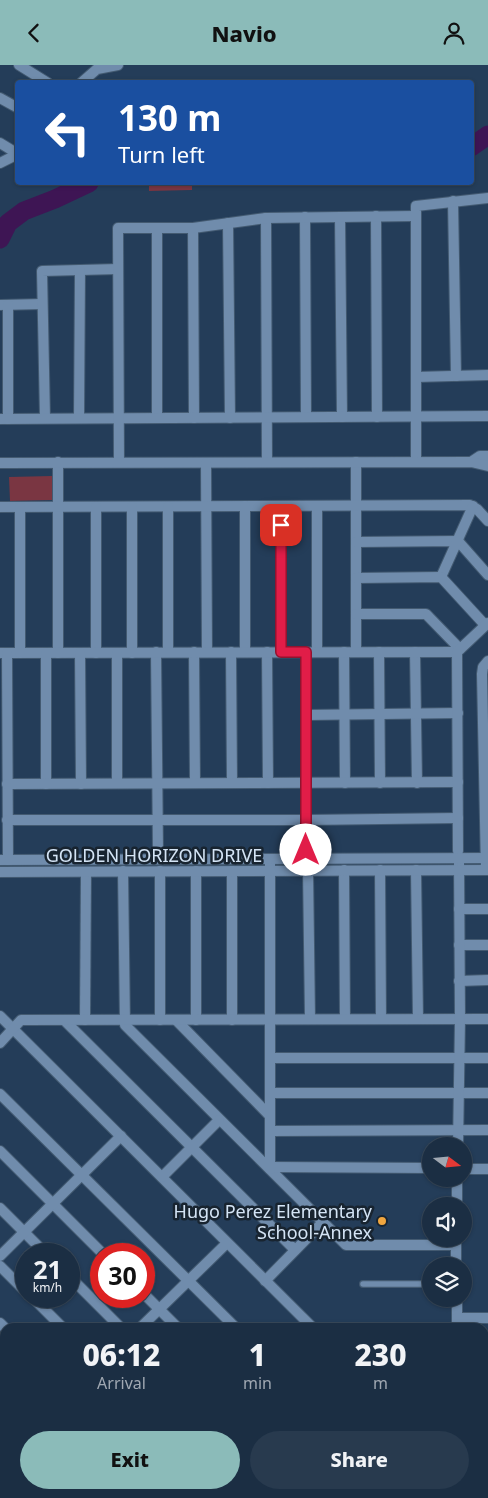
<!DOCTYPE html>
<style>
:root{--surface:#1b2e43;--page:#283a4e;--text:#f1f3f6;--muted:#a0a8b2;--line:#394a5c;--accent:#8bbbb9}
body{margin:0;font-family:"Noto Sans",sans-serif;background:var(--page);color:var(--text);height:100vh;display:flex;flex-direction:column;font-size:19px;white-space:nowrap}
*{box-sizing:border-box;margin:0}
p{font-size:16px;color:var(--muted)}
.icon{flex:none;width:28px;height:28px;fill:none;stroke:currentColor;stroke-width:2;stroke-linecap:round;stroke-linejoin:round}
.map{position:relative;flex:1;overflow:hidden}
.panel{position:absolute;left:0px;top:1258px;width:489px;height:176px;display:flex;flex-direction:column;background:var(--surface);border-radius:15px 15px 0 0;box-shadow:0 1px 4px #0004,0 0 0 1px var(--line)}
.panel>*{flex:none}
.guide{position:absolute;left:15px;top:15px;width:459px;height:105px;border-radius:5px;box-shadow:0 1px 4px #0004,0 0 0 1px var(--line);background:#1a4fa0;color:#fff;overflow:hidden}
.needle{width:32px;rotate:106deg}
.tools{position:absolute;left:422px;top:1072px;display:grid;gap:10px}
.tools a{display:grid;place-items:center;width:50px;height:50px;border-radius:50%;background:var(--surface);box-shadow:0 1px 4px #0004,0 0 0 1px var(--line);font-size:25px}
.speed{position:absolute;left:15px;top:1178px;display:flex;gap:10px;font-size:25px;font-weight:700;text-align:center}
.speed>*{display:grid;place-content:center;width:65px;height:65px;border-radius:50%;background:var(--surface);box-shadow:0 1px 4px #0004,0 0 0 1px var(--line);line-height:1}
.speed small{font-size:12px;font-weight:400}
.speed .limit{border:8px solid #d22;background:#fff;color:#111}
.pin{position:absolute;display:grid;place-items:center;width:42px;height:42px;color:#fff;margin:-21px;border-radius:10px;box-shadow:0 2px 8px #0006}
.me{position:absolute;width:55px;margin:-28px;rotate:0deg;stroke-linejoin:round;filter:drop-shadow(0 0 4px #0008)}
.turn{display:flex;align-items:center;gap:18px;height:105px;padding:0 20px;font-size:22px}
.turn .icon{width:65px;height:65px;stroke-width:2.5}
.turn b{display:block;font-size:35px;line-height:42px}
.eta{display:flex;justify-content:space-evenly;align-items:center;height:85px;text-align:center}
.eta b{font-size:30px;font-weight:800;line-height:35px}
.cta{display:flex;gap:10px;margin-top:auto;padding:10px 20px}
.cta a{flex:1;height:58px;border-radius:30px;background:var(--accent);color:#111;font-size:20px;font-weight:800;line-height:58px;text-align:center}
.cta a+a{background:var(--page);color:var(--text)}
header{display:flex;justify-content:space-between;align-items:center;height:65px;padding:0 20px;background:var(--accent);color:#111;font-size:22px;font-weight:800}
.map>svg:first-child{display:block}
.green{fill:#7a3642}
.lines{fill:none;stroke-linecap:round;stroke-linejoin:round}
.river{stroke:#3e1554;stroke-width:19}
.service-casing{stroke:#435a71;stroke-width:8}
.minor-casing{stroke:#435a71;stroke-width:12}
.tertiary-casing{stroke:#435a71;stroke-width:12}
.service{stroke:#708cac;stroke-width:5.5}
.minor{stroke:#708cac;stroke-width:10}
.tertiary{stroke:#708cac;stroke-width:10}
.route-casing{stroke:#92132f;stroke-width:12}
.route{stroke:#e11d48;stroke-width:9}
.poi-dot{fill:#f0a63f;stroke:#182430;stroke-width:2}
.labels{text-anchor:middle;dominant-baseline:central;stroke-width:5;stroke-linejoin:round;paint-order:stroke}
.street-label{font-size:18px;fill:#d4e4f5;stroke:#182430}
.poi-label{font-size:18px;fill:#d4e4f5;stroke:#182430;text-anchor:end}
</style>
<header><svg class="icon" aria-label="back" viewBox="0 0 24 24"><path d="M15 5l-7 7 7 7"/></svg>Navio<svg class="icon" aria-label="person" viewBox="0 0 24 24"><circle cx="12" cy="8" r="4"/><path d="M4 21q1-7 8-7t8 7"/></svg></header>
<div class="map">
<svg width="488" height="1433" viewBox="0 0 488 1433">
<rect width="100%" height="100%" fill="#243d59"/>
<g class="green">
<path d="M149,118H192V125L149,126Z"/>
<path d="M52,411V435L10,436L9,412Z"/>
</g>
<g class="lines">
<g class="river">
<path d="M471,82L488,70"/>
<path d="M0,174L8,158L24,146L55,134L89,118"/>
<path d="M0,1406L5,1417"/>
<path d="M11,1429L13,1433"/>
</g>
<g class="service-casing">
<path id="service" d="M363,1219H431"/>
</g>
<g class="minor-casing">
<g id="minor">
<path d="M19,0L48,18"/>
<path d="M81,18L97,4L118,0"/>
<path d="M0,33L18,43"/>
<path d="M0,78L18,89"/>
<path d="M0,98L18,89"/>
<path d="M453,136L456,311"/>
<path d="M376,151L377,352"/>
<path d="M305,152L306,352"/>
<path d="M340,152L342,352"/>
<path d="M266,153L267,397"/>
<path d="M228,158L230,353"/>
<path d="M157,163V353"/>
<path d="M193,163L194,353"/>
<path d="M0,240L42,239"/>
<path d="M8,240V354"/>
<path d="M416,312L488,310"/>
<path d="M45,353L42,206L118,204"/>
<path d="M79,353L80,205"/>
<path d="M0,354L488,351"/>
<path d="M58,397V588"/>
<path d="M119,397L118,163H193L266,153L415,151"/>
<path d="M356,397V587"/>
<path d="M416,397V141L488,133"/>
<path d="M471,397L480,391H488"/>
<path d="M0,398L471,397L488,401"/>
<path d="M206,398L207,587"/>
<path d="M281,441V587"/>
<path d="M317,441V587"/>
<path d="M0,442L470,440L477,444L488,456"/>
<path d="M96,442V588"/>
<path d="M132,442V588"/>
<path d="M356,477L458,476L488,510"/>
<path d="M441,512L473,441"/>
<path d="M356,513L441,512L485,560"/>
<path d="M356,549H426L460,584"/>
<path d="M156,587L158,787"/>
<path d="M168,587V442"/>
<path d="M194,587L195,718"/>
<path d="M231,587L232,718"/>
<path d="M245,587V441"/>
<path d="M267,587L268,718"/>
<path d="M344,587L345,718"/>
<path d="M379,587L380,718"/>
<path d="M415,587L417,718"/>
<path d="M0,588L457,587"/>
<path d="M7,588L8,795"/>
<path d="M20,588V442"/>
<path d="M46,588V719"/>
<path d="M80,588L81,719"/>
<path d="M117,588V718"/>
<path d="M306,650L458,648"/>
<path d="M7,719L458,717"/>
<path d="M7,755H306L458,753"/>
<path d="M306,785V587"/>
<path d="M458,786L457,587L488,558"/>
<path d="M308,805L310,954"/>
<path d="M344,805L345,954"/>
<path d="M380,805L381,954"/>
<path d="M416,805L418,954"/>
<path d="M486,805L482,609L483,602L488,596"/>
<path d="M123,806L125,960L346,1180H456"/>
<path d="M160,806V955"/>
<path d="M196,806V955"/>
<path d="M459,844H488"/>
<path d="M459,880H488"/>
<path d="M459,916L488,915"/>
<path d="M0,951L312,1262"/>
<path d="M85,955L86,807"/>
<path d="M176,955L270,1051"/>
<path d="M232,955V806"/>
<path d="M65,956L295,1185"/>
<path d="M0,978L21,955L488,954"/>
<path d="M270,993H488"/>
<path d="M270,1028H488"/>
<path d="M0,1029L235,1262"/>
<path d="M270,1066L488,1065"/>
<path d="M458,1081L460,954L459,796"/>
<path d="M0,1086L103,1189"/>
<path d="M270,1102L431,1103"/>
<path d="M270,1104V794"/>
<path d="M464,1104H488"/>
<path d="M162,1112L219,1055"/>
<path d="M457,1141V1114"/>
<path d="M0,1143L46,1189"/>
<path d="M456,1175V1201"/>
<path d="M0,1191L121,1071"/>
<path d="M0,1201L26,1227"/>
<path d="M69,1211L120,1262"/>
<path d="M265,1216L323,1157"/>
<path d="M144,1229L177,1262"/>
<path d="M31,1231L62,1262"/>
<path d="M457,1234V1262"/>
<path d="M457,1253H488"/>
<path d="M0,1258L5,1263"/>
<path d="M141,1262L227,1178"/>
<path d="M484,1297H488"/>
<path d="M0,1314L5,1325"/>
<path d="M484,1341H488"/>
<path d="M484,1379H488"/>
<path d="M69,1429L73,1433"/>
<path d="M115,1429L119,1433"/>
<path d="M172,1429L176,1433"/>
<path d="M230,1429L235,1433"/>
<path d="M288,1429L289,1430"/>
<path d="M312,1429V1433"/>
<path d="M351,1429V1433"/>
<path d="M392,1429V1433"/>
<path d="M433,1429V1433"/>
<path d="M458,1429V1433"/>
<path d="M183,1433L187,1429"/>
</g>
</g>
<g class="tertiary-casing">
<g id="tertiary">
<path d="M0,795L488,793"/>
<path d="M0,807L488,805"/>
</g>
</g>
<use href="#service" class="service"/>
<use href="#minor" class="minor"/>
<use href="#tertiary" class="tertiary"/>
</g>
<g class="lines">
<g class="route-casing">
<path id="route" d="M281,460V587H306V785"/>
</g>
<use href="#route" class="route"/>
</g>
<circle class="poi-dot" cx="382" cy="1156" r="5"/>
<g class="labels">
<g class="street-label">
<text x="154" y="790">GOLDEN HORIZON DRIVE</text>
</g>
<g class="poi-label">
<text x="372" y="1146">Hugo Perez Elementary<tspan x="372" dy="21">School-Annex</tspan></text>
</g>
</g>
</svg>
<div class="tools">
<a><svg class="needle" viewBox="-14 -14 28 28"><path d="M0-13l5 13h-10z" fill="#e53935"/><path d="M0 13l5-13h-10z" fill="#a0a8b2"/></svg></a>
<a><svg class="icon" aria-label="sound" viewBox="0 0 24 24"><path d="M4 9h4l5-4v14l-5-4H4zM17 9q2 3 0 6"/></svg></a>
<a><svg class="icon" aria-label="layers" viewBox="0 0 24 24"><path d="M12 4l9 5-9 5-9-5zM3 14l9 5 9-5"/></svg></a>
</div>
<div class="speed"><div>21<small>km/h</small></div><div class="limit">30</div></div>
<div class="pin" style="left:281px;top:460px;background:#d93025"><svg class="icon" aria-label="arrive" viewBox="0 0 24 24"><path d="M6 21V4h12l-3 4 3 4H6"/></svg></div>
<svg class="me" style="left:306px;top:785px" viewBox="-20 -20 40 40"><circle r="19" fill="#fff"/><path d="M0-13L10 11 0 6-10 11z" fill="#e11d48"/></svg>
<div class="guide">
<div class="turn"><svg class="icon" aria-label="left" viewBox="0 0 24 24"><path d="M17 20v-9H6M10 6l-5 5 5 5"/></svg><div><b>130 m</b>Turn left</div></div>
</div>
<section class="panel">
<div class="eta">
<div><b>06:12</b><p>Arrival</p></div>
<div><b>1</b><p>min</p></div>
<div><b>230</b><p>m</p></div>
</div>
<div class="cta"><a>Exit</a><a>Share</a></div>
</section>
</div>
